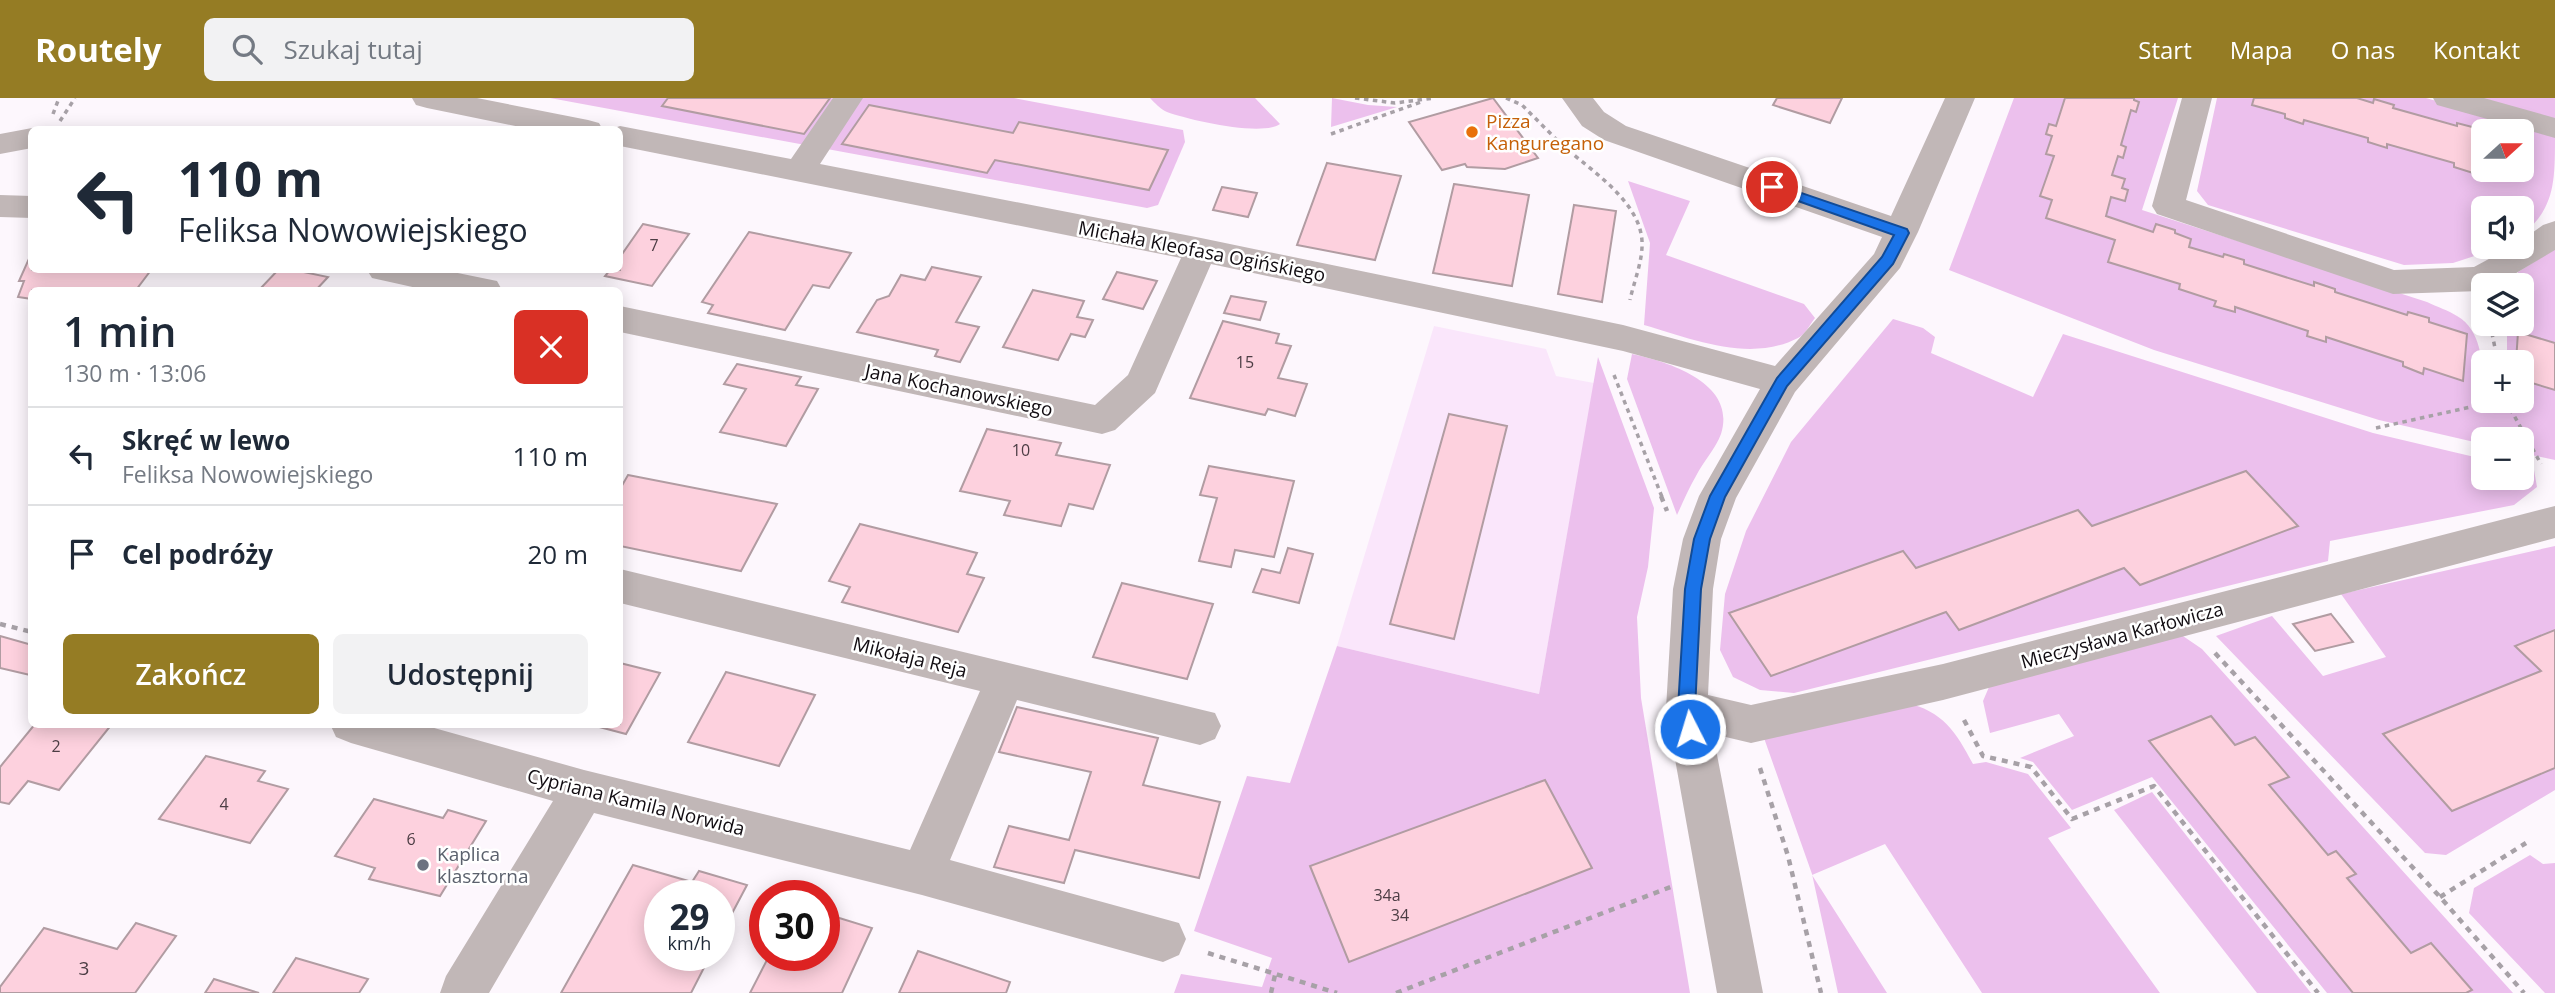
<!DOCTYPE html>
<html lang="pl">
<meta charset="utf-8">
<style>
:root{--surface:#fff;--page:#f2f2f3;--text:#1f2937;--muted:#747a83;--line:#e0e1e3;--accent:#957c24}
body{margin:0;font-family:"Open Sans",sans-serif;background:var(--page);color:var(--text);height:100vh;display:flex;flex-direction:column;font-size:26px;white-space:nowrap}
*{box-sizing:border-box;margin:0}
p{font-size:23px;color:var(--muted)}
.icon{flex:none;width:38px;height:38px;fill:none;stroke:currentColor;stroke-width:2;stroke-linecap:round;stroke-linejoin:round}
.map{position:relative;flex:1;overflow:hidden}
.details{position:absolute;left:28px;top:189px;width:595px;height:441px;display:flex;flex-direction:column;background:var(--surface);border-radius:10px;box-shadow:0 4px 18px #0003}
.details>*{flex:none}
.guide{position:absolute;left:28px;top:28px;width:595px;height:147px;border-radius:10px;box-shadow:0 4px 18px #0003;background:#fff;color:var(--text);overflow:hidden}
.needle{width:46px;rotate:69deg}
.controls{position:absolute;left:2471px;top:21px;display:grid;gap:14px}
.controls a{display:grid;place-items:center;width:63px;height:63px;border-radius:10px;background:var(--surface);box-shadow:0 4px 18px #0003;font-size:35px}
.speed{position:absolute;left:644px;top:782px;display:flex;gap:14px;font-size:35px;font-weight:700;text-align:center}
.speed>*{display:grid;place-content:center;width:91px;height:91px;border-radius:50%;background:var(--surface);box-shadow:0 4px 18px #0003;line-height:1}
.speed small{font-size:18px;font-weight:400}
.speed .limit{border:10px solid #d22;background:#fff;color:#111}
.pin{position:absolute;display:grid;place-items:center;width:60px;height:60px;color:#fff;margin:-30px;border:4px solid #fff;border-radius:50%;box-shadow:0 2px 7px #0007}
.me{position:absolute;width:77px;margin:-38px;rotate:355deg;stroke-linejoin:round;filter:drop-shadow(0 0 5px #0008)}
.turn{display:flex;align-items:center;gap:24px;height:147px;padding:0 35px;font-size:32px}
.turn .icon{width:91px;height:91px;stroke-width:2.5}
.turn b{display:block;font-size:49px;line-height:60px}
.round{display:grid;place-items:center;flex:none;width:74px;height:74px;border-radius:10px;background:var(--page)}
.overview{display:flex;align-items:center;justify-content:space-between;height:119px;padding:0 35px}
h1{font-size:42px;font-weight:600;line-height:52px}
.action{display:flex;gap:14px;margin-top:auto;padding:14px 35px}
.action a{flex:1;height:80px;border-radius:10px;background:var(--accent);color:#fff;font-size:28px;font-weight:600;line-height:80px;text-align:center}
.action a+a{background:var(--page);color:var(--text)}
ul{padding:0;list-style:none}
li{display:flex;align-items:center;gap:21px;height:98px;padding:0 35px;border-top:2px solid var(--line)}
li div{flex:1}
li b{display:block;font-size:26px}
li em{font-style:normal}
header{display:flex;align-items:center;gap:42px;box-sizing:border-box;height:98px;padding:0 35px;background:var(--accent);color:#fff}
header strong{font-size:33px}
nav{display:flex;gap:38px;margin-inline-start:auto;font-size:24px}
.search{width:490px;height:63px;background:var(--page);display:flex;align-items:center;gap:18px;box-sizing:border-box;padding:0 24px;border-radius:10px;color:var(--muted);font-size:26px}
.map>svg:first-child{display:block}
.built{fill:#fae6fb}
.green{fill:#ecc0ed;fill-rule:evenodd}
.building{fill:#fdd1de;stroke:#b19ca2;stroke-width:2}
.lines{fill:none;stroke-linecap:round;stroke-linejoin:round}
.path-far1{stroke:#a7a1a7;stroke-width:3.5;stroke-dasharray:4.5 4.5;stroke-linecap:butt}
.path{stroke:#a7a1a7;stroke-width:4.5;stroke-dasharray:6 6;stroke-linecap:butt}
.minor{fill:#c1b7b7;fill-rule:evenodd}
.route{fill:#1a73e8;stroke:#114b97;stroke-width:2}
.food-dot{fill:#e8710a;stroke:#fff;stroke-width:2.5}
.worship-dot{fill:#6b7280;stroke:#fff;stroke-width:2.5}
.labels{text-anchor:middle;dominant-baseline:central;stroke-width:5;stroke-linejoin:round;paint-order:stroke}
.number-label{font-size:16px;fill:#4c3d44}
.food-label{font-size:19px;fill:#c56008;stroke:#fff;text-anchor:start}
.street-label{font-size:19px;fill:#110c11;stroke:#fff}
.worship-label{font-size:19px;fill:#5b616d;stroke:#fff;text-anchor:start}
.near-number-label{font-size:19px;fill:#4c3d44}
</style>
<header>
<strong>Routely</strong>
<div class="search"><svg class="icon" aria-label="search" viewBox="0 0 24 24"><circle cx="10" cy="10" r="6"/><path d="M15 15l6 6"/></svg>Szukaj tutaj</div>
<nav><a>Start</a><a>Mapa</a><a>O nas</a><a>Kontakt</a></nav>
</header>
<div class="map">
<svg width="2555" height="895" viewBox="0 0 2555 895">
<rect width="100%" height="100%" fill="#fdf7fd"/>
<path class="built" d="M1434,228L1546,251L1556,278L1594,285L1539,596L1337,548Z"/>
<g class="green">
<path d="M550,0H1014L1183,32L1185,44L1158,107L1147,110Z"/>
<path d="M1150,0H1255L1280,26C1262,39 1189,22 1167,14C1160,11 1155,5 1150,0Z"/>
<path d="M1332,0L1368,7L1397,9L1331,29Z"/>
<path d="M2014,0H2178L2142,112L2427,204C2437,209 2448,212 2457,218C2485,234 2483,275 2483,303H2522V264H2507V226H2522V187H2515L2518,174L2555,151V362L2522,355V341H2483V346L2379,322L2154,252L1949,172Z"/>
<path d="M2217,0H2426L2555,37C2555,84 2555,110 2522,137V110H2483V149H2502L2453,165L2404,167L2208,107L2197,93ZM2483,33H2522V72H2483Z"/>
<path d="M2472,0H2555V22Z"/>
<path d="M1628,83L1690,103L1666,157L1804,206L1815,220C1810,226 1805,237 1798,240C1750,265 1692,241 1644,227L1650,145Z"/>
<path d="M1893,221L1923,230L1935,239L1931,255L2033,299L2063,236L2373,335L2483,361V380H2522V370L2534,372L2537,389L2514,407L2330,443L2328,463L1794,595L1760,592L1733,579L1720,552L1725,496L1746,433L1791,344Z"/>
<path d="M1632,256C1669,264 1737,285 1721,336C1716,350 1703,364 1696,378C1689,390 1683,404 1677,417L1627,281Z"/>
<path d="M1598,259L1654,410L1648,469L1637,519L1641,600L1690,895H1174L1181,876L1262,889L1272,860L1194,833L1247,678L1290,685L1337,548L1539,596Z"/>
<path d="M2555,448V692L2446,757L2425,755L2216,538L2272,518L2323,578L2386,559L2341,496Z"/>
<path d="M2180,536L2202,551L2513,895H2327L2152,679L2072,712L2033,664L2020,660L2074,638L2059,616L1990,635L1983,603L1989,589Z"/>
<path d="M1906,605C1943,613 1956,634 1973,666L1986,664L2028,676L2071,730L2048,740L2160,895H1982L1885,746L1812,777L1887,895H1838L1812,776L1764,640Z"/>
<path d="M2152,694L2311,895H2257L2114,712Z"/>
<path d="M2530,757L2543,766L2555,765V895H2545L2469,815L2474,790Z"/>
</g>
<g class="building">
<path d="M668,0H830L804,36L662,8Z"/>
<path d="M1493,0L1538,60L1505,71L1467,69L1465,66L1442,72L1409,24Z"/>
<path d="M1777,0H1842L1830,25L1773,7Z"/>
<path d="M2065,0H2134V2L2139,4L2136,14L2131,12L2121,47L2126,49L2123,60L2118,58L2112,77L2125,81L2122,90L2128,92L2125,103L2111,99L2106,118L2153,134L2156,126L2175,132V135L2191,141L2189,149L2223,159L2224,156L2244,162V166L2314,188V184L2335,191V194L2407,217L2408,214L2429,220V224L2467,236L2463,283L2424,270L2423,276L2403,268V264L2326,239V244L2307,238L2308,233L2235,209V214L2214,208L2216,203L2179,191L2180,186L2108,164L2115,142L2046,120L2052,102L2040,98L2054,58L2046,56L2052,38L2046,36L2049,26L2056,28Z"/>
<path d="M2254,0H2357L2373,5L2374,1L2394,7L2393,10L2457,28V25L2476,30L2475,33L2483,35V72H2509V81L2474,71L2473,75L2454,69V65L2387,46V50L2368,44V40L2304,22L2303,26L2285,20V16L2252,7Z"/>
<path d="M869,7L1013,35L1019,24L1168,52L1149,92L995,62L987,75L842,46Z"/>
<path d="M1327,65L1401,78L1375,162L1297,147Z"/>
<path d="M1454,86L1529,97L1512,188L1433,175Z"/>
<path d="M1222,89L1257,95L1248,119L1213,112Z"/>
<path d="M1574,107L1616,113L1602,204L1558,196Z"/>
<path d="M643,126L689,136L652,188L605,178L610,172H620V159Z"/>
<path d="M749,134L851,155L829,190L813,187L785,232L708,215L713,207L702,204Z"/>
<path d="M32,154V172H151L136,192H32V201L18,199L24,183H19Z"/>
<path d="M932,169L981,179L956,224L979,229L960,264L935,258L938,252L857,234L877,202L889,198L901,177L925,182Z"/>
<path d="M278,172H294L328,179L316,192H259Z"/>
<path d="M1117,174L1157,183L1143,211L1103,201Z"/>
<path d="M1033,192L1084,203L1077,219L1093,222L1085,239L1071,236L1058,262L1003,249Z"/>
<path d="M1231,198L1266,204L1260,222L1224,215Z"/>
<path d="M1223,223L1279,236L1276,245L1291,248L1278,280L1307,286L1295,318L1268,311L1265,317L1190,300Z"/>
<path d="M2518,234L2555,245V292L2522,282V264H2516Z"/>
<path d="M737,266L801,279L796,287L818,291L786,348L720,334L746,291L724,286Z"/>
<path d="M1449,316L1507,328L1454,541L1390,526Z"/>
<path d="M987,331L1061,345L1056,357L1110,367L1093,411L1069,406L1061,428L1004,417L1010,403L960,393Z"/>
<path d="M1209,368L1294,383L1274,459L1235,452L1231,469L1199,463L1217,400L1200,397Z"/>
<path d="M2246,373L2298,428L2140,487L2124,470L1959,532L1946,514L1771,578L1729,515L1903,453L1916,470L2078,412L2092,428Z"/>
<path d="M628,377L777,406L741,473L620,448V391Z"/>
<path d="M860,426L977,455L967,476L984,480L958,534L842,504L850,489L829,483Z"/>
<path d="M1288,450L1313,456L1299,505L1253,494L1262,471L1280,475Z"/>
<path d="M1122,485L1213,506L1187,581L1093,559Z"/>
<path d="M2331,516L2353,544L2315,553L2293,526Z"/>
<path d="M2555,532V670L2452,713L2383,636L2541,573L2515,548Z"/>
<path d="M0,538L32,547L30,577L0,570Z"/>
<path d="M620,565L660,575L626,636L588,626H620Z"/>
<path d="M726,574L815,597L779,668L688,644Z"/>
<path d="M1017,609L1158,640L1143,687L1220,704L1199,780L1075,752L1064,785L994,769L1009,728L1069,742L1091,674L999,654Z"/>
<path d="M2211,618L2235,647L2255,639L2289,679L2269,687L2328,757L2336,753L2356,776L2347,780L2411,855L2431,845L2472,892L2466,895H2353L2149,643Z"/>
<path d="M35,626H112L59,692L28,683L9,706L0,704V669Z"/>
<path d="M206,658L265,673L258,683L288,691L250,745L159,721Z"/>
<path d="M1545,682L1592,770L1349,864L1310,768Z"/>
<path d="M374,701L443,720L448,712L486,723L440,798L369,781L375,770L335,758Z"/>
<path d="M633,767L692,784L699,773L747,787L719,840V798H660V858H710L691,895H561Z"/>
<path d="M836,819L872,830L842,895H750L769,858H824V832L829,834Z"/>
<path d="M136,825L176,838L135,895H0V889L44,830L117,851Z"/>
<path d="M918,853L1010,884L1006,895H899Z"/>
<path d="M296,860L368,881L359,895H273Z"/>
<path d="M214,881L259,895H205Z"/>
</g>
<g class="lines">
<g class="path-far1">
<path d="M1355,0L1395,5L1434,0"/>
<path d="M1506,0L1522,7L1559,44"/>
<path d="M53,16L59,0"/>
<path d="M60,23L75,0"/>
<path d="M1331,36L1421,4"/>
<path d="M1568,52C1595,75 1640,105 1642,143C1643,163 1634,183 1630,202"/>
<path d="M2490,226L2498,264"/>
<path d="M1614,277L1662,399"/>
<path d="M2506,303L2541,366"/>
<path d="M2376,330L2498,303"/>
</g>
<g class="path">
<path d="M1661,398L1667,413"/>
<path d="M0,526L32,534"/>
<path d="M2215,555L2440,799L2524,895"/>
<path d="M1964,622L1983,658L2031,669L2072,721L2154,688L2318,895"/>
<path d="M1760,670L1788,758L1821,895"/>
<path d="M2440,799L2526,745"/>
<path d="M1208,855L1337,895"/>
<path d="M1271,895L1275,877"/>
<path d="M1396,895L1673,788"/>
</g>
<g class="minor">
<path d="M412,0H477L588,22L599,25L603,32H535L427,10L416,7Z"/>
<path d="M833,0H863L820,66L1201,140L1623,227L1775,268L1874,156L1882,139L1604,42L1582,28L1562,0H1593L1604,14L1626,28L1891,118L1945,0H1975L1918,134L1900,170L1795,294L1736,400L1721,441L1713,491L1708,597L1751,607L1943,566L2555,408V440L1943,602L1751,645L1713,636L1763,895H1717L1666,611L1673,491L1683,441L1699,398L1760,291L1623,253L1211,166L1155,295L1115,332L1102,336L620,234V208L1095,307L1128,277L1181,160L620,48V32H609L620,28L791,61Z"/>
<path d="M2182,0H2212L2186,102L2394,172L2474,169L2511,149H2522V142L2543,127L2555,123V152L2496,187H2483V192L2480,193L2393,196L2157,116L2152,108Z"/>
<path d="M2433,0H2484L2555,20V40L2437,7Z"/>
<path d="M32,30L38,32H32V50L0,56V36Z"/>
<path d="M0,97L32,98V120L0,119Z"/>
<path d="M367,172H443L497,183L502,192H426L372,180Z"/>
<path d="M620,471L1215,615L1221,628L1215,641L1200,647L1017,602L950,762L1179,825L1186,841L1179,857L1163,864L922,797L594,715L489,895H440L446,878L553,703L351,645L336,639L330,626H420L584,672L910,752L980,593L620,505Z"/>
</g>
</g>
<path class="route" d="M1772,85L1907,131L1909,135L1893,166L1787,288L1725,399L1710,441L1701,491L1695,611L1699,631L1696,637L1690,639L1684,637L1678,611L1685,491L1694,441L1710,398L1777,280L1882,159L1894,137L1767,92L1765,89Z"/>
<circle class="food-dot" cx="1472" cy="34" r="7"/>
<circle class="worship-dot" cx="423" cy="767" r="7"/>
<g class="labels">
<g class="number-label">
<text x="654" y="147">7</text>
<text x="1245" y="264">15</text>
<text x="1021" y="352">10</text>
<text x="56" y="648">2</text>
<text x="224" y="706">4</text>
<text x="411" y="741">6</text>
<text x="1387" y="797">34a</text>
<text x="1400" y="817">34</text>
</g>
<g class="food-label">
<text x="1486" y="23">Pizza<tspan x="1486" dy="22">Kanguregano</tspan></text>
</g>
<g class="street-label">
<text transform="translate(1202 153) rotate(11)">Michała Kleofasa Ogińskiego</text>
<text transform="translate(959 292) rotate(12)">Jana Kochanowskiego</text>
<text transform="translate(2122 537) rotate(-15)">Mieczysława Karłowicza</text>
<text transform="translate(910 559) rotate(14)">Mikołaja Reja</text>
<text transform="translate(636 704) rotate(14)">Cypriana Kamila Norwida</text>
</g>
<g class="worship-label">
<text x="437" y="756">Kaplica<tspan x="437" dy="22">klasztorna</tspan></text>
</g>
<g class="near-number-label">
<text x="84" y="870">3</text>
</g>
</g>
</svg>
<div class="controls">
<a><svg class="needle" viewBox="-14 -14 28 28"><path d="M0-13l5 13h-10z" fill="#e53935"/><path d="M0 13l5-13h-10z" fill="#747a83"/></svg></a>
<a><svg class="icon" aria-label="sound" viewBox="0 0 24 24"><path d="M4 9h4l5-4v14l-5-4H4zM17 9q2 3 0 6"/></svg></a>
<a><svg class="icon" aria-label="layers" viewBox="0 0 24 24"><path d="M12 4l9 5-9 5-9-5zM3 14l9 5 9-5"/></svg></a>
<a>+</a>
<a>−</a>
</div>
<div class="speed"><div>29<small>km/h</small></div><div class="limit">30</div></div>
<div class="pin" style="left:1772px;top:89px;background:#d93025"><svg class="icon" aria-label="arrive" viewBox="0 0 24 24"><path d="M6 21V4h12l-3 4 3 4H6"/></svg></div>
<svg class="me" style="left:1690px;top:631px" viewBox="-20 -20 40 40"><circle r="17" fill="#1a73e8" stroke="#fff" stroke-width="3"/><path d="M0-11L8 9 0 5-8 9z" fill="#fff"/></svg>
<div class="guide">
<div class="turn"><svg class="icon" aria-label="left" viewBox="0 0 24 24"><path d="M17 20v-9H6M10 6l-5 5 5 5"/></svg><div><b>110 m</b>Feliksa Nowowiejskiego</div></div>
</div>
<section class="details">
<div class="overview"><div><h1>1 min</h1><p>130 m · 13:06</p></div><a class="round" style="background:#d93025;color:#fff"><svg class="icon" aria-label="close" viewBox="0 0 24 24"><path d="M6 6l12 12M18 6L6 18"/></svg></a></div>
<ul>
<li><svg class="icon" aria-label="left" viewBox="0 0 24 24"><path d="M17 20v-9H6M10 6l-5 5 5 5"/></svg><div><b>Skręć w lewo</b><p>Feliksa Nowowiejskiego</p></div><em>110 m</em></li>
<li><svg class="icon" aria-label="arrive" viewBox="0 0 24 24"><path d="M6 21V4h12l-3 4 3 4H6"/></svg><div><b>Cel podróży</b></div><em>20 m</em></li>
</ul>
<div class="action"><a>Zakończ</a><a>Udostępnij</a></div>
</section>
</div>
